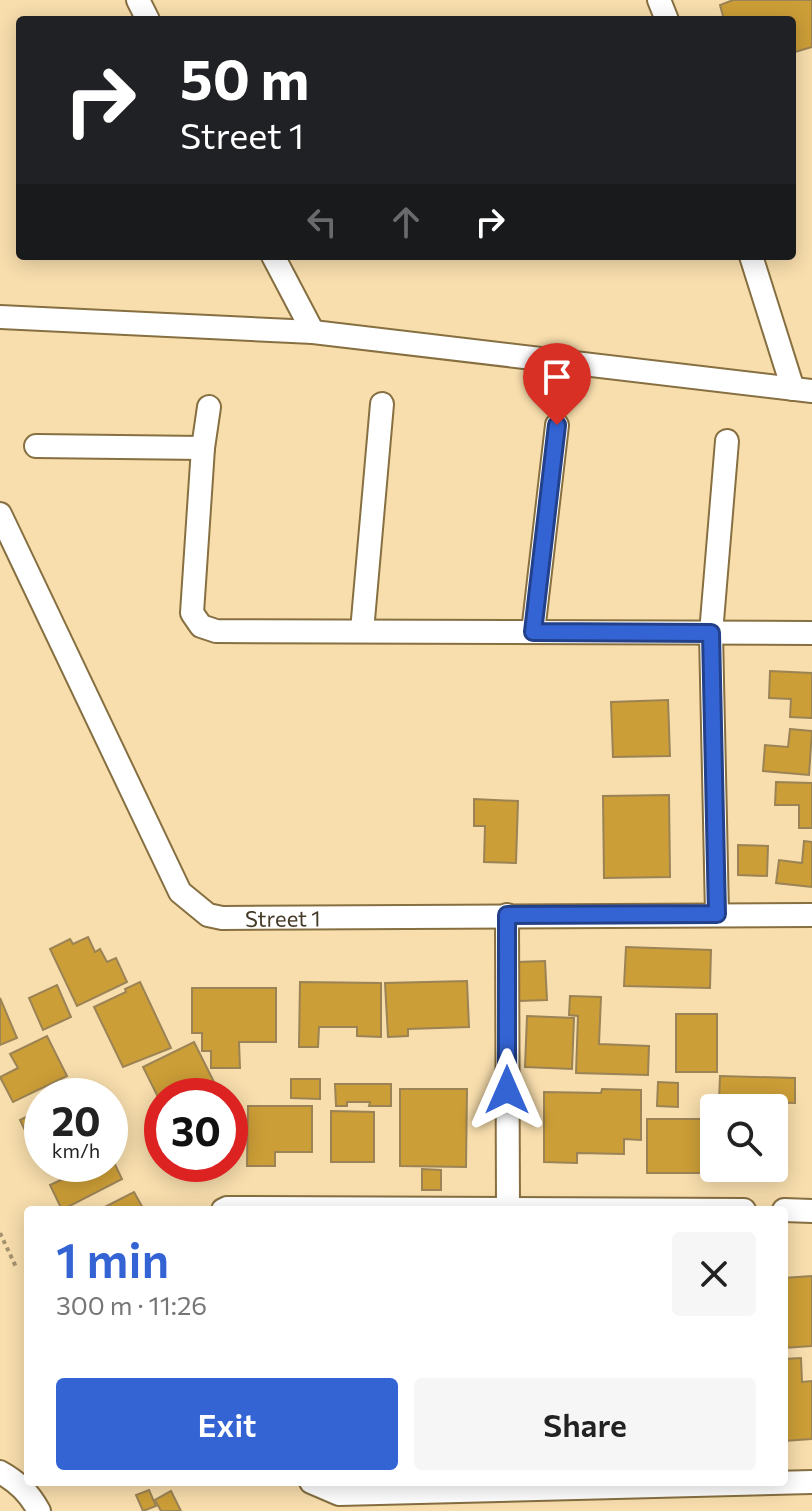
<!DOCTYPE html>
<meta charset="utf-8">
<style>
:root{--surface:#fff;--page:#f6f6f6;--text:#222;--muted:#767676;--accent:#3464d4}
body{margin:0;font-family:Commissioner,sans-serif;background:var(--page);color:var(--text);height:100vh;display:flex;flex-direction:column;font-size:30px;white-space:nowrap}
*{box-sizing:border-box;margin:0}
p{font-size:26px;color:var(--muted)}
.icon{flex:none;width:44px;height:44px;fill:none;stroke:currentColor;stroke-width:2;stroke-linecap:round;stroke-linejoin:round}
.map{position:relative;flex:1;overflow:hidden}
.details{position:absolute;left:24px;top:1206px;width:764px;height:280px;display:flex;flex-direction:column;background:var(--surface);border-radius:8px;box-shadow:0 4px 20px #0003}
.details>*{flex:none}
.guide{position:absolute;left:16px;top:16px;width:780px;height:244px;border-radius:8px;box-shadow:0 4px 20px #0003;background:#202124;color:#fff;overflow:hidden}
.buttons{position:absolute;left:700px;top:1094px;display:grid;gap:16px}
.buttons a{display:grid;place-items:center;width:88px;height:88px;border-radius:8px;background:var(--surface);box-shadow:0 4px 20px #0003;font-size:40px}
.speed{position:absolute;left:24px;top:1078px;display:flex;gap:16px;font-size:40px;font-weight:700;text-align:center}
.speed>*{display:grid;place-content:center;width:104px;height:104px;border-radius:50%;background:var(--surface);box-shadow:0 4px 20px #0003;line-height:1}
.speed small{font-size:20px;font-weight:400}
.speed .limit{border:12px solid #d22;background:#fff;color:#111}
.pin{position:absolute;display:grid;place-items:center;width:68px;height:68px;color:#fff;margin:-82px -34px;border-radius:50% 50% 50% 0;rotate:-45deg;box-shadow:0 0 8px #0007}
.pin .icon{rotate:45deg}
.me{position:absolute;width:88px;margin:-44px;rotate:0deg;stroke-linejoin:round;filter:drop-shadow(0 0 6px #0008)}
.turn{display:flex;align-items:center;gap:28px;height:168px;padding:0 32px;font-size:36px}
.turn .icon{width:104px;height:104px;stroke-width:2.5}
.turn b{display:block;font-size:56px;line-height:68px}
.lanes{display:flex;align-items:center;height:76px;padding:0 32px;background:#0003;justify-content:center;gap:40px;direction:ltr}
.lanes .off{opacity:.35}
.round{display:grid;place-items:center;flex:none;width:84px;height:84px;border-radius:8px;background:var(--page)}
.overview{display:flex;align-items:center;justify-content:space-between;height:136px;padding:0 32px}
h1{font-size:48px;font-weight:600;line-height:60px;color:var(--accent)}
.button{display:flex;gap:16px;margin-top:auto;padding:16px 32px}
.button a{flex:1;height:92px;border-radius:8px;background:var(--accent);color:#fff;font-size:32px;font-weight:600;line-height:92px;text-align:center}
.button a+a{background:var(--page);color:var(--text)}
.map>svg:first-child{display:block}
.building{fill:#cc9e37;stroke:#9b8355;stroke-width:2}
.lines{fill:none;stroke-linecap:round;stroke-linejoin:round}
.minor-casing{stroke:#866f41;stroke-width:26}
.path{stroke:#a5926f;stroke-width:4;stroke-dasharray:4 4;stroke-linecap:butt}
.minor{stroke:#fff;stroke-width:22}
.route-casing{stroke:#22418a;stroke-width:20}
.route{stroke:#3464d4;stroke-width:14}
.labels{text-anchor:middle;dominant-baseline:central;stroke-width:6;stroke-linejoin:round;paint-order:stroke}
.street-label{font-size:22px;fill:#453a27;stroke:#fff}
</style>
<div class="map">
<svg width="812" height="1511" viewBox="0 0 812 1511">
<rect width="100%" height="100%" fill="#f8dead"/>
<g class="building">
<path d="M733,0H812V47L792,53V20H724L720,5Z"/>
<path d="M770,671L812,673V718L790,717L791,699L769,698Z"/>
<path d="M668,700L670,756L613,757L611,702Z"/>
<path d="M790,729L812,731L809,775L763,771L765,745L788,747Z"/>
<path d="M776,782L812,783V828H799V805H775Z"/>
<path d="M669,795L670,877L604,878L603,796Z"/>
<path d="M474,799L518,801L516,863L484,862L485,826H474Z"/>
<path d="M804,841L812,842V887L776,883L779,860L802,863Z"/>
<path d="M738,845L768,846L767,876L738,875Z"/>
<path d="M88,937L95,952L100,949L107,962L116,958L127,982L77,1006L50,949L70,939L73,944Z"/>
<path d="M626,947L711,950L710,988L624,986Z"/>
<path d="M545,961L547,1000L518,1001L517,962Z"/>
<path d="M467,981L469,1027L408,1029V1036L388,1037L385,983Z"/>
<path d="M140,982L171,1048L123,1067L94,1007L126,992L125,989Z"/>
<path d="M300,982L381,983V1037L357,1036V1027H319L318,1047H299Z"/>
<path d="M57,985L71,1017L43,1030L29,998Z"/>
<path d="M192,988H276V1042H239L240,1068H211V1051H202V1033H192Z"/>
<path d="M570,996L601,997L599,1044L649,1046L648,1075L576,1073L578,1016L569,1015Z"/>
<path d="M0,998L17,1038L0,1045Z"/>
<rect x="676" y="1014" width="41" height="58"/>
<path d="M527,1016L574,1018L572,1069L525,1067Z"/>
<path d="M47,1036L67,1076L13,1102L0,1077L18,1068L10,1054Z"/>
<path d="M194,1042L217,1088L206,1093L207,1096H162V1105L143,1067Z"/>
<path d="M720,1076L795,1078V1103L719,1101Z"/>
<path d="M291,1079H320V1099L291,1098Z"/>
<path d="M658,1082L678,1083V1107L657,1106Z"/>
<path d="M335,1084H391V1106H369L370,1102H347V1106H336Z"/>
<path d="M400,1089H467L466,1167L400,1166Z"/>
<path d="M602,1089L641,1090V1140L624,1139V1154L577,1153V1163L544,1162V1092L601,1093Z"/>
<path d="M731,1105L780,1107L778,1154H774V1108H731Z"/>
<path d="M248,1106H312V1152H275V1166H247Z"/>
<path d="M42,1109V1140L32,1145L20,1120Z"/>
<path d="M331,1111L374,1112V1162H331Z"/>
<rect x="647" y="1119" width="62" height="54"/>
<path d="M110,1154L122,1179L62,1210L50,1185L65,1178L58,1164H110Z"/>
<path d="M181,1164H226L181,1167Z"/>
<path d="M422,1169L441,1170V1190H422Z"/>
<path d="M134,1192L144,1210H99Z"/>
<path d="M812,1276V1346L784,1348V1278Z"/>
<path d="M801,1358L802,1382L812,1381V1439L784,1441V1359Z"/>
<path d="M149,1490L156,1506L143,1511L136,1495Z"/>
<path d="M171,1491L181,1511H161L155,1500Z"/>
</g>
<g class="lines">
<g class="minor-casing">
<g id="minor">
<path d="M138,0L148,20"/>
<path d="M659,0L667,20"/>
<path d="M273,256L313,332"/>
<path d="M751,256L793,389"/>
<path d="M0,317L313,332L812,391"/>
<path d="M209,407L203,448L192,613L201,626L216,631L812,633"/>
<path d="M36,446L203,448"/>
<path id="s1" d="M0,514L180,892L208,915L222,918L812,915"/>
<path d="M362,631L382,404"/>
<path d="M533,632L557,425"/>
<path d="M717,914L711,633L727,441"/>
<path d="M507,915L508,1207"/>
<path d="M223,1210L227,1208L744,1210"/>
<path d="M784,1210L812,1211"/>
<path d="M0,1472C18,1482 29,1493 39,1511"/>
<path d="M311,1482L339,1494L812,1482"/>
</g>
</g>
<path class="path" d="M0,1233L16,1267"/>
<use href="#minor" class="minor"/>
</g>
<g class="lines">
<g class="route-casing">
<path id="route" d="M507,1090V915L717,914L711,633L533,632L557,425"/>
</g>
<use href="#route" class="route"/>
</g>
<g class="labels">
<g class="street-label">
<text stroke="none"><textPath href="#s1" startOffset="530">Street 1</textPath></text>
</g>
</g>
</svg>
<div class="buttons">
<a><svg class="icon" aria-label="search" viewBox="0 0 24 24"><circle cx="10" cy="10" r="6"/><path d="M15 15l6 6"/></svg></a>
</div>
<div class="speed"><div>20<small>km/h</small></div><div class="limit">30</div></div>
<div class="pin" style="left:557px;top:425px;background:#d93025"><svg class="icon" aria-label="arrive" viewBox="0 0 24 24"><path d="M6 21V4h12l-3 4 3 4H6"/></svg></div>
<svg class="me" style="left:507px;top:1090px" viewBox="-20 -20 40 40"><path d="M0-17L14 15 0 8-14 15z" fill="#3464d4" stroke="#fff" stroke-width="4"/></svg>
<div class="guide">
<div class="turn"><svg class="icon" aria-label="right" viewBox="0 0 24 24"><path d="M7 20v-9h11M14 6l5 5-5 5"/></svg><div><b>50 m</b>Street 1</div></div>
<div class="lanes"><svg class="icon off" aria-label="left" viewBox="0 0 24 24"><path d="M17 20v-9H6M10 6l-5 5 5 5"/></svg><svg class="icon off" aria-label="ahead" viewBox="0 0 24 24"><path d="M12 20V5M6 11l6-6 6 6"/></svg><svg class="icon" aria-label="right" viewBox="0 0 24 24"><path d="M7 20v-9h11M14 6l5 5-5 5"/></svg></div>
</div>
<section class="details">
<div class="overview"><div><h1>1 min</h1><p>300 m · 11:26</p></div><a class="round"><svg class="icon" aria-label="close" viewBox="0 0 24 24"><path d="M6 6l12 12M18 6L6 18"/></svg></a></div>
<div class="button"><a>Exit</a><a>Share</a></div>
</section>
</div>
